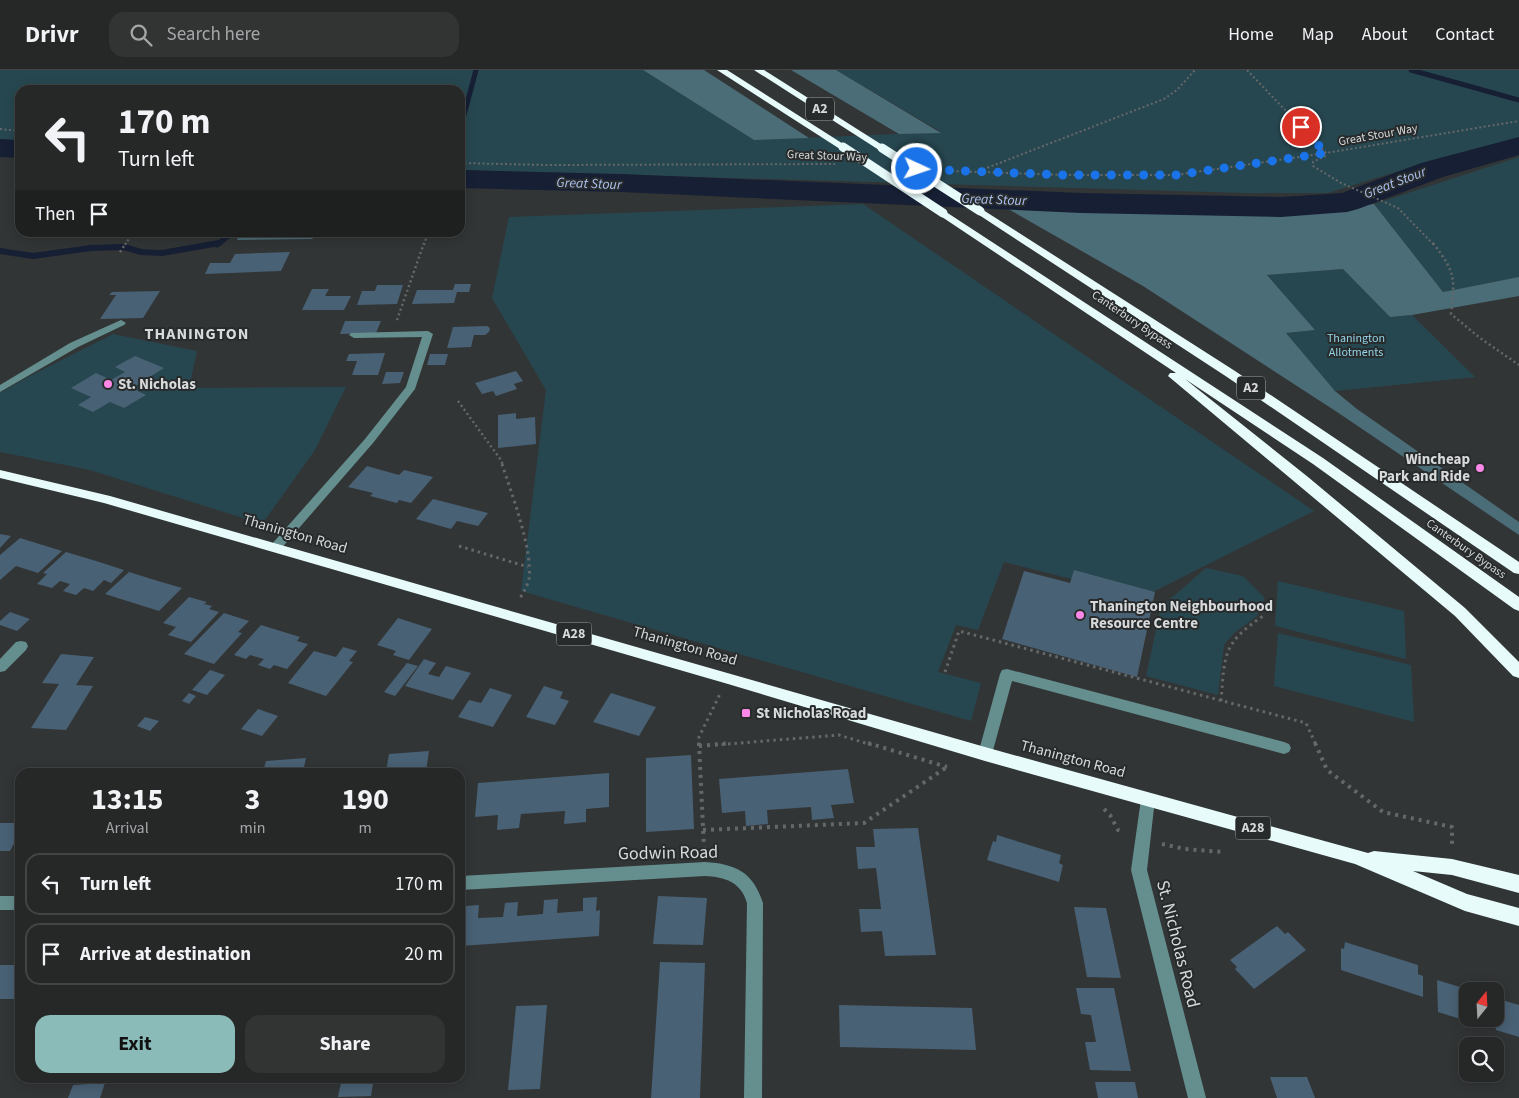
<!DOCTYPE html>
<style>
:root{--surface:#262828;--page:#323434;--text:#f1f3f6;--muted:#a4a6a8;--line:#424445;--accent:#8bbbb9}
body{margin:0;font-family:"Source Sans 3",sans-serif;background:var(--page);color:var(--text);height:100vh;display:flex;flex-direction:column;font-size:19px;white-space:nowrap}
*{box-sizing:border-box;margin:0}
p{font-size:16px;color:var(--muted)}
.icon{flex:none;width:28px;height:28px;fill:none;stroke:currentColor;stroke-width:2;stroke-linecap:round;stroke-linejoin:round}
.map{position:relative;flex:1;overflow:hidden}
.panel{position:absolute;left:15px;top:698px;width:450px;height:315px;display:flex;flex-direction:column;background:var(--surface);border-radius:15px;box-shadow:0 2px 12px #0003,0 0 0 1px var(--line)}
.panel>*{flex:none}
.banner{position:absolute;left:15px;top:15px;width:450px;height:152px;border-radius:15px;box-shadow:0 2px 12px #0003,0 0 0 1px var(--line);background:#262828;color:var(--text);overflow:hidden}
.needle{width:32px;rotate:18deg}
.tools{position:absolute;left:1459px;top:912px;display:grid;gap:10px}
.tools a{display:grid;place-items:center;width:45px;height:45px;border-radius:10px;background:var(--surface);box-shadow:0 2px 12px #0003,0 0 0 1px var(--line);font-size:25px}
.pin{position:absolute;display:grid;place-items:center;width:42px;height:42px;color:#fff;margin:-21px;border:2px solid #fff;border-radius:50%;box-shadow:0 1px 5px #0007}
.me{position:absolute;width:55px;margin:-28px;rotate:93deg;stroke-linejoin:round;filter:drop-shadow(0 0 4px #0008)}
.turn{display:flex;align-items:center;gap:18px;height:105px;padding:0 20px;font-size:22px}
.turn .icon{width:65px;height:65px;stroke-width:2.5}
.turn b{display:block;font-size:35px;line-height:42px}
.then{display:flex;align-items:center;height:48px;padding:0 20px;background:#0003;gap:10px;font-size:19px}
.eta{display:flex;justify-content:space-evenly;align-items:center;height:85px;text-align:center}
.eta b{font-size:30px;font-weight:700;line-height:35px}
.primary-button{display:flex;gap:10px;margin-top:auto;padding:10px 20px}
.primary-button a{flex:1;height:58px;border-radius:15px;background:var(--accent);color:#111;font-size:20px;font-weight:700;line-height:58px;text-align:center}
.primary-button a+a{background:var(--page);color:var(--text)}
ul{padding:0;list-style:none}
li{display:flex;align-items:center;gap:15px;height:62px;margin:0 10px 8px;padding:0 10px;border:2px solid var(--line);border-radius:15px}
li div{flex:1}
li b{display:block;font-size:19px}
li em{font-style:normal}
header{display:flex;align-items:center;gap:30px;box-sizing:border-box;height:70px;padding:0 25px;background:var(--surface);border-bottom:1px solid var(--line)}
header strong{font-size:24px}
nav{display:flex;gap:28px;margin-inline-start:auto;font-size:18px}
.search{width:350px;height:45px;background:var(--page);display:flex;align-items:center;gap:12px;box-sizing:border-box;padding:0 18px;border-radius:15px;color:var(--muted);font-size:19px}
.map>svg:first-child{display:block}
.green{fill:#274750}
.forest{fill:#4b6d77}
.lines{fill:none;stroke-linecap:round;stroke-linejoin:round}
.stream-far1{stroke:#161f34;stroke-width:5}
.stream{stroke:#161f34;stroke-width:6}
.river{fill:#161f34;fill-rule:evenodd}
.building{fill:#496174}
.path-far3{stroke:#656869;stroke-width:2;stroke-dasharray:2 2.5;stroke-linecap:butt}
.path-far2{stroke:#656869;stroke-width:2.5;stroke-dasharray:2 3;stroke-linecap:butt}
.path-far1{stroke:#656869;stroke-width:3;stroke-dasharray:2.5 4;stroke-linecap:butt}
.path{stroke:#656869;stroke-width:4;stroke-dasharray:3 5;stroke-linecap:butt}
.minor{fill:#658f8e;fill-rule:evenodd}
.highway{fill:#e8fbfb;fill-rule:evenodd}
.highway-bridge{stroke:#e8fbfb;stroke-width:9}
.route{stroke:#1a73e8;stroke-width:9;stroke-dasharray:0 16.2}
.poi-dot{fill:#fb87e6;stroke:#282b2c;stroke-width:2}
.labels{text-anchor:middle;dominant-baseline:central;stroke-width:4;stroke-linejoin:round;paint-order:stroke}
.far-street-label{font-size:12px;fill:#d7d9da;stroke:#282b2c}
.far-park-label{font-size:12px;fill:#94d5e9;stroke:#282b2c}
.shield{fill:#282b2c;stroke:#a2a5a6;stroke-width:1}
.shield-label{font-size:14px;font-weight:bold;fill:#d7d9da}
.far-water-label{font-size:14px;font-style:italic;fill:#abc1f1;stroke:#282b2c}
.poi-label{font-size:15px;font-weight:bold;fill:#d7d9da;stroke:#282b2c;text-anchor:start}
.street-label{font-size:15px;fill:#d7d9da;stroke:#282b2c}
.far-district-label{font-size:16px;font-weight:bold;letter-spacing:1px;fill:#d5d9da;stroke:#282b2c}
.near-street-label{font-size:18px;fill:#d7d9da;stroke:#282b2c}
</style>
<header>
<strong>Drivr</strong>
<div class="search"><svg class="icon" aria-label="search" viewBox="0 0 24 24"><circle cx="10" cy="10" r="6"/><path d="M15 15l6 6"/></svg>Search here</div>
<nav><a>Home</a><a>Map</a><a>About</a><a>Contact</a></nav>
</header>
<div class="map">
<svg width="1519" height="1028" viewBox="0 0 1519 1028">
<rect width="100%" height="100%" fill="#323536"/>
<g class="green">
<path d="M0,0H643L754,70L941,62L836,0H1519V71L1444,87L1328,123H1246L460,100V20H20V72L0,71Z"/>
<path d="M1519,87V207L1443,222L1374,134Z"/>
<path d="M863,134L1314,441L1143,527L1004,492L978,560L956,555L938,602L981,613L971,651L521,521L546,320L492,228L509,147Z"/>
<path d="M1343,199L1390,247L1412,245L1475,307L1335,321L1286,263L1315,260L1267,205Z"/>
<path d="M113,264L197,281L189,318L346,317L315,380L262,454L90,400L0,382V323L28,307Z"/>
<path d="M1206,498L1243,506L1265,528L1257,546L1234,563L1224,575L1218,625L1146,606L1161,537Z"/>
<path d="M1278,511L1404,541L1406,589L1275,556Z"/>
<path d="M1278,563L1411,595L1414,652L1274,616Z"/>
</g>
<g class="forest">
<path d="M643,0H704L809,68L754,70Z"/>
<path d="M791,0H836L941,63L899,64Z"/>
<path d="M1374,134L1443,222L1519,207V226L1412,245L1390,247L1343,199L1267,205L1315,260L1286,263L1335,321L1357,339L1519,452V465L1337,342L1143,216L1003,136L1298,144Z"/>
<path d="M241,162H319V163L312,169L237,170Z"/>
</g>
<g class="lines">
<g class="stream-far1">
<path d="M1411,0L1519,30"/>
<path d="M460,60L476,0"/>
<path d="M217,175L233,162"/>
</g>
<path class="stream" d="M0,181L33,186L91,178L124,177L141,182L162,183L219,173"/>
<g class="river">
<path d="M1519,67V85L1443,107L1358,139L1347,142L1281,147L1081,143L621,122L460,118V100L621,104L1081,123L1281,127L1342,123L1421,93Z"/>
<path d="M0,69L20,70V88L0,87Z"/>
</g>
</g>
<g class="building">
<path d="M290,182L281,201L205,204L210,193H230L235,184Z"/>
<path d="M455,214H471L469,222H457L454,233L412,234L417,220H453Z"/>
<path d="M377,215H403L397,234L357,235L362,221H375Z"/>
<path d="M312,219H329L325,226H351L344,240H302Z"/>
<path d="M160,221L143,248L100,249L116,225H109L112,222Z"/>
<path d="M345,251H381L376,263L340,264Z"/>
<path d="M487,256L490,258L489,262L485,265H474L471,277L447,278L453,257Z"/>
<path d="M385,283L378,305H352L357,291H346L349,284Z"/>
<path d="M430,284H448L445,295H427Z"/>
<path d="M135,286L164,298L132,318L146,325L124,338L110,332L93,342L78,335L91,327L71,318L96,303L111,310L125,302L115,297Z"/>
<path d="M516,301L523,311L514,314L517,319L496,326L493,321L482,324L475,313Z"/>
<path d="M386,302H404L400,313L382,314Z"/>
<path d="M516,343V349L535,347L536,374L498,378V345Z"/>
<path d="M367,396L399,405L404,400L433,407L411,433L399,430L397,433L370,426L373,423L348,417Z"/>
<path d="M433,429L488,443L478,456L457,451L451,459L416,449Z"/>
<path d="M0,464L11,466L0,478Z"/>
<path d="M20,468L62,481L38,503L16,496L0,510V485Z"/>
<path d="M66,482L96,491L124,500L111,513L104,510L93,521L84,518L76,525L63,521L70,514L60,511L52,518L37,514L47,504L43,503Z"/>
<path d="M1074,500L1155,522L1137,607L1002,569L1024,501L1070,513Z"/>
<path d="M129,502L158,511L182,518L159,541L105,524Z"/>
<path d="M189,527L207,532L204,534L212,536L209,539L219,542L191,572L168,565L176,557L163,553Z"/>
<path d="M10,542L30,549L17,561L0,555V551Z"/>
<path d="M224,543L249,551L238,562L242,563L214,594L184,584Z"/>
<path d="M398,548L432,559L409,590L393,585L396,581L377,575Z"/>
<path d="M261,555L300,567L297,571L308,574L287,599L274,595L270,599L258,595L264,589L250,585L246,589L234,585Z"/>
<path d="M343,577L357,581L349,591L353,592L326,626L288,613L314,581L336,587Z"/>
<path d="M61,584L94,587L76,615L93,616L66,660L31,658L59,614L42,613Z"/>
<path d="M424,589L436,593L428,604L439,607L446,596L471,603L453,630L405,616Z"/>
<path d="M407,593L418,596L395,626L384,622Z"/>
<path d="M210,600L225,605L207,625L192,620Z"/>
<path d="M544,616L563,622L560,628L569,631L555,655L526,647Z"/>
<path d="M490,618L512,625L493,657L458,647L469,630L481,633Z"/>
<path d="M189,623L196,626L189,634L182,631Z"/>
<path d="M611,623L656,637L639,666L593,652Z"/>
<path d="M258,639L278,646L262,666L241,659Z"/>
<path d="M145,647L159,651L150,661L137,656Z"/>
<path d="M429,681L426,702H386L389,684Z"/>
<path d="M691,685L694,759L646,762V688Z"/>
<path d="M306,688L303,702H263L266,691Z"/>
<path d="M848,699L854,733L831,735L834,748L812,750L811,737L767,740L768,754L746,756L745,741L722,743L719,709Z"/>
<path d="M609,703V737L586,739V752L564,754L565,741L521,744L519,758L497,760L498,745L475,747L478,713Z"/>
<path d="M0,753H20V762L10,781H0Z"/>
<path d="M918,758L936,885L885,886L882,861L861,862L859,839H881L876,798L858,799L856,777H875L873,759Z"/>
<path d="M997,765L1061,785L1059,793L1063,795L1059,812L987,790L993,771L996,772Z"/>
<path d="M658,826L707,828L703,875L653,874Z"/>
<path d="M597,827L596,841L600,840L599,866L460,876V849H464L465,836L479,835L478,848L503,847L505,833L518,832L517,846L543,844L544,830L558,829L557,843L583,841V828Z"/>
<path d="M1074,837L1106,838L1121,908L1087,907Z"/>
<path d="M1277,856L1285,864L1288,862L1306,880L1254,919L1235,899L1237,897L1230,890Z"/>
<path d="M1345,872L1418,895V904L1423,906V927L1341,900V878L1344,879Z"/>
<path d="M660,892L705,893L700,1028H651Z"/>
<rect x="0" y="895" width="20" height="34"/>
<path d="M1437,910L1473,921H1468L1467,951L1438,942Z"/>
<path d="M1076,918H1114L1131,1001L1090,1000L1085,972H1096L1091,945L1081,944Z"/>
<path d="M1495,928L1519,935V967L1496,960L1495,954L1479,949H1495Z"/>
<path d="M547,935L540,1019L508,1020L516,936Z"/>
<path d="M839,935L972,938L976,980L840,977Z"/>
<path d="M1270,1007H1307L1315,1028H1277Z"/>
<path d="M342,1008H374L371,1026L338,1027Z"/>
<path d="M1095,1012H1135L1138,1028H1098Z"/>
<path d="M105,1013L100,1028H68L73,1015Z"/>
</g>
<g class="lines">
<g class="path-far3">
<path d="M1247,0L1326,83L1325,86L1313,92V96L1341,113L1398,138L1434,175"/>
<path d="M0,59L20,61"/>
<path d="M460,93L546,95L835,94"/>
<path d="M952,101L1063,105H1176L1326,83L1519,51"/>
<path d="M979,101L1164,29L1177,20L1195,0"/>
<path d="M125,175L130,167"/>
<path d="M424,175L428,162"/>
</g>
<g class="path-far2">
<path d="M1433,173C1456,203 1455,208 1451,244L1480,268L1519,295"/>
<path d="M120,182L126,173"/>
<path d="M397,250L424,173"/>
<path d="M458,331L501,390L503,395"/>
</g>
<g class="path-far1">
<path d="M502,394C511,422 533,480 529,509C527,517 523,523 519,530"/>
<path d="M459,476L528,497"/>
<path d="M945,602L959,561L1306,653L1316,675"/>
<path d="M1221,631C1225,584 1222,574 1263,546"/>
<path d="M699,675V667L720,624"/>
<path d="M715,675L839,665L872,675"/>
</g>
<g class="path">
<path d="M699,673L704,778"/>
<path d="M868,673L947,697"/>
<path d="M1315,673L1327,700L1383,742L1452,757V777"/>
<path d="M699,676L731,673"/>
<path d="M1104,739L1110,745L1118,760L1123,762"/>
<path d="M703,760L864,753L947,697"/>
<path d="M1162,774L1185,779L1223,782"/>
</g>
<g class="minor">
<path d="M121,250L126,253L124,255L78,277L0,322V315L70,273Z"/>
<path d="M428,261L433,264L415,319L373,373L279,481H271L269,478L271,475L365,369L406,317L422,267L354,268L349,265L351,263Z"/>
<path d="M21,571L26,572L28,576L26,580L5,601L0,602V589L16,572Z"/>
<path d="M1007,599L1284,672L1289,674L1291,678L1289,682L1284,684L1012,611L992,684L990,688L985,690L980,688L978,684L1000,604L1002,600Z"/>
<path d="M1148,723L1153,725L1155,729L1147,800L1206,1028H1188L1131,800L1141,729L1143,725Z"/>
<path d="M705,792C736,794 753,802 763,833L762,1028H744L747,833C741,812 725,807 705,806L460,820V806Z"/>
<rect x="0" y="826" width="20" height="14"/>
</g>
<g class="highway">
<path d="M717,0H727L848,77L843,80L840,79Z"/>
<path d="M754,0H764L887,78L882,81L879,80Z"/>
<path d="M980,138L1235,301L1519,492V504L1514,503L1227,307L976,143L975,141Z"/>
<path d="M943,140L1323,388L1519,527V541L1514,539L1313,394L1185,309L1308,407L1465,538L1519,592V608L1513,606L1455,546L1168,306L1170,303H1176L939,145L938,143Z"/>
<path d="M0,400L110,426L985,677L1368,783L1374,781L1452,789L1519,805V823L1452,805L1413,801L1467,824L1519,838V856L1465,841L1355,794L985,691L728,614L104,433L0,408Z"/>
</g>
<g class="highway-bridge">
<path d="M843,77L943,143"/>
<path d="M882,78L980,141"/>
</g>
</g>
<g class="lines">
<path class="route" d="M917,99L1064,105H1176L1326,83L1301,57"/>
</g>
<g class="poi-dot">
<circle cx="108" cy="314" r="5"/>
<circle cx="1480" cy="398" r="5"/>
<circle cx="1080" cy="545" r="5"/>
<rect x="741" y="638" width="10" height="10" rx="2.5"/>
</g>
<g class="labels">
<g class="far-street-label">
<text transform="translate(1378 65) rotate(-10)">Great Stour Way</text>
<text transform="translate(827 86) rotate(2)">Great Stour Way</text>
<text transform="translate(1132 250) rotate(34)">Canterbury Bypass</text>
<text transform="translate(1466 479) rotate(35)">Canterbury Bypass</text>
</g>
<g class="far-park-label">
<text x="1356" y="268">Thanington<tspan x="1356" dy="14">Allotments</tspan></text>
</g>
<g class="shield">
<rect x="806" y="27.5" width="28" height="23" rx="4"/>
<rect x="1237" y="306.5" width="28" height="23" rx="4"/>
<rect x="556.5" y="552.5" width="35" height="23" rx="4"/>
<rect x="1235.5" y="746.5" width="35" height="23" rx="4"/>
</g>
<g class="shield-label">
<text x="820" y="39">A2</text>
<text x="1251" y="318">A2</text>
<text x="574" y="564">A28</text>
<text x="1253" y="758">A28</text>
</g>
<g class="far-water-label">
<text transform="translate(1395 113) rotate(-21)">Great Stour</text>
<text transform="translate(589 114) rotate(2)">Great Stour</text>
<text transform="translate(994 130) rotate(2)">Great Stour</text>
</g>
<g class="poi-label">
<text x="118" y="314">St. Nicholas</text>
<text x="1470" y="389" text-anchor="end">Wincheap<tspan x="1470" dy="17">Park and Ride</tspan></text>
<text x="1090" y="536">Thanington Neighbourhood<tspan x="1090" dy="17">Resource Centre</tspan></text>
<text x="756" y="643">St Nicholas Road</text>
</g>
<g class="street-label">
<text transform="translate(295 464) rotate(16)">Thanington Road</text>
<text transform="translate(685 576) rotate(16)">Thanington Road</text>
<text transform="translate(1073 689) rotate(15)">Thanington Road</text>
</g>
<g class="far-district-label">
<text x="197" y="264">THANINGTON</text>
</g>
<g class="near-street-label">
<text transform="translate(668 783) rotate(-1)">Godwin Road</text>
<text transform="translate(1178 874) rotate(76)">St. Nicholas Road</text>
</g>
</g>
</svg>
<div class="tools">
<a><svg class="needle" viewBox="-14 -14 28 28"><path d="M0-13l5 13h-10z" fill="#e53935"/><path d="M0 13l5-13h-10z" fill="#a4a6a8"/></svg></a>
<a><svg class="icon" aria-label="search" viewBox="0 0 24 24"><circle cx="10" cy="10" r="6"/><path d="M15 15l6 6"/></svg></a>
</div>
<div class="pin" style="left:1301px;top:57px;background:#d93025"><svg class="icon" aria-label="arrive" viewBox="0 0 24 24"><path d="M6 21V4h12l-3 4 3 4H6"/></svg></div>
<svg class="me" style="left:917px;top:99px" viewBox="-20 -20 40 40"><circle r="17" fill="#1a73e8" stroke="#fff" stroke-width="3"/><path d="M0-11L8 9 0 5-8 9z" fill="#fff"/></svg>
<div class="banner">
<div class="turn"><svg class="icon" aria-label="left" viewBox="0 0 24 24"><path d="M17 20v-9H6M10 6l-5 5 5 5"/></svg><div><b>170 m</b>Turn left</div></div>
<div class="then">Then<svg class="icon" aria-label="arrive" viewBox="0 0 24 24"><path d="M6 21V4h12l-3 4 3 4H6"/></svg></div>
</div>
<section class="panel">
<div class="eta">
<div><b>13:15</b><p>Arrival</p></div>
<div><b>3</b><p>min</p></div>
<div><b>190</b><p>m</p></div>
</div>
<ul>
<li><svg class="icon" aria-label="left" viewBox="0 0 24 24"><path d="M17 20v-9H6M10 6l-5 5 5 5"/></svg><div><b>Turn left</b></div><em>170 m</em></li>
<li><svg class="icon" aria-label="arrive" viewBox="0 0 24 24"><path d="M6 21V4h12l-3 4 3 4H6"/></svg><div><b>Arrive at destination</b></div><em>20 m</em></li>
</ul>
<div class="primary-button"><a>Exit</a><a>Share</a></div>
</section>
</div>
